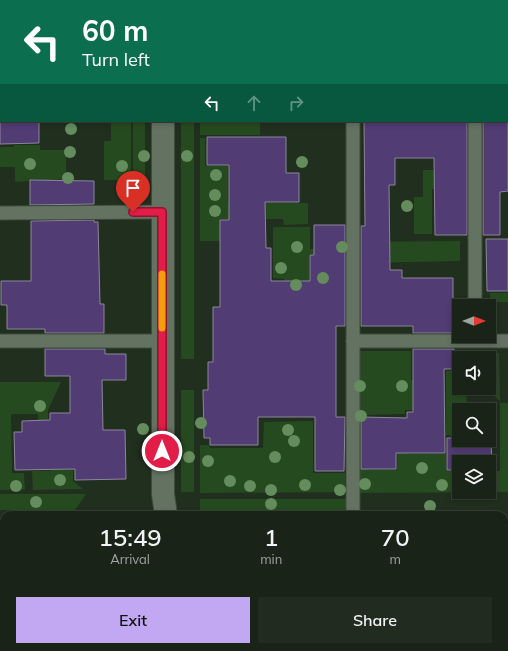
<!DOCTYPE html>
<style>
:root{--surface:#192317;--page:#222b20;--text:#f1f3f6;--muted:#9fa4a1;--line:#374036;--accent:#c2a8f3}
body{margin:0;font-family:Mulish,sans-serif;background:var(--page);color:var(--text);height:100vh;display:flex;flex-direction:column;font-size:15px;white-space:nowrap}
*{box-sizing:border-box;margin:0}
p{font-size:13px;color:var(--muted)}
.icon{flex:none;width:22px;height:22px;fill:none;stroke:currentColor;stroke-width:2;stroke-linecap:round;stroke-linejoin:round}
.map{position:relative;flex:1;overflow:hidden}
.panel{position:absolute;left:0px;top:511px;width:508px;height:140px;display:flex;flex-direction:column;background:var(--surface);border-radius:12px 12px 0 0;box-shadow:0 2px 6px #0003,0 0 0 1px var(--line)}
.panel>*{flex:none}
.hud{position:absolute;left:0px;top:0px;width:508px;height:122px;box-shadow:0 2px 6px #0003,0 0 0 1px var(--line);background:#0b6e4f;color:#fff;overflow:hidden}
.needle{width:26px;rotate:90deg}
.controls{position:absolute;left:452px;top:299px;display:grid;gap:8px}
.controls a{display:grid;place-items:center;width:44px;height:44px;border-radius:0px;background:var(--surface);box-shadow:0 2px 6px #0003,0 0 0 1px var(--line);font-size:20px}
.pin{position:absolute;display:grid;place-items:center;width:34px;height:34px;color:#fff;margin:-41px -17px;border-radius:50% 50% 50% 0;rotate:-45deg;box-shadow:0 0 4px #0007}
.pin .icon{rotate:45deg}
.me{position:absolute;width:44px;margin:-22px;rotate:0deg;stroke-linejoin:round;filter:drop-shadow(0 0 3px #0008)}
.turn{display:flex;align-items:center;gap:14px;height:84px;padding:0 16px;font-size:18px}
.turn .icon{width:52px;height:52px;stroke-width:2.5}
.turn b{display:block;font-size:28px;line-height:34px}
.lanes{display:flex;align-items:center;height:38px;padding:0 16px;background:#0003;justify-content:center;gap:20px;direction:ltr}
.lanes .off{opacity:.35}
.eta{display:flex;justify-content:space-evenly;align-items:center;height:68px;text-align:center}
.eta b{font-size:24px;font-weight:600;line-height:28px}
.primary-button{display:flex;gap:8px;margin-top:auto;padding:8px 16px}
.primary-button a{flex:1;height:46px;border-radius:0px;background:var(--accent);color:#111;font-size:16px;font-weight:600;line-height:46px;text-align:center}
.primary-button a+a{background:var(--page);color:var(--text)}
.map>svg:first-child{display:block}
.green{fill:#264a1f}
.building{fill:#513c73;stroke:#8d869c}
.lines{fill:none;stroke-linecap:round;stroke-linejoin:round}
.lane-casing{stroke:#404c3e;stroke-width:15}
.street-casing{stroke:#404c3e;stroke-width:24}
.secondary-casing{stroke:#404c3e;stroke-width:24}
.lane{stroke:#647361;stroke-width:13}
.street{stroke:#647361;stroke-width:22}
.secondary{stroke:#62835c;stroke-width:22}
.tree{fill:#648c5c}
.route-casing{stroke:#92132f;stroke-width:10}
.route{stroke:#e11d48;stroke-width:7}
.slow{stroke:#f59e0b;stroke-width:7}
</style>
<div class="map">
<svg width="508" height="651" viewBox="0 0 508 651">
<rect width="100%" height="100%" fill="#212f1f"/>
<g class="green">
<rect x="5" y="0" width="123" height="1"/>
<rect x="199" y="0" width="146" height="1"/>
<rect x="361" y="0" width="109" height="1"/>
<path d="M111,121H131V180H104V141H111Z"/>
<path d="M133,121H145V176L133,183Z"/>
<rect x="181" y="121" width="13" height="238"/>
<rect x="200" y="121" width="60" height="14"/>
<path d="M200,138H205V166H228V203H308V224L284,225L283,219H220V241H200Z"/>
<path d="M14,145H40V150H66V179L15,182V167H0V147H14Z"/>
<path d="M456,169L451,189H432V234H414V197H423V170Z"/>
<path d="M273,227H310V249L336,248V254H309V290H284V279L273,278Z"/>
<path d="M460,241V261L361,263V242Z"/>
<rect x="490" y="293" width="18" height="9"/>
<path d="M356,351H411V380H418L419,410H405V414L356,415Z"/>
<path d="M477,353H499L500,401L485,388H489V358H477Z"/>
<path d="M446,371H459V388H466L467,410H459V435H446Z"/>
<path d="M0,382H61L48,410V469L38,431V414H11L12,473H24L25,490H0Z"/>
<rect x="181" y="390" width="13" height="102"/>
<path d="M500,403H508V492L356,493V417H369V470H397L398,417H407V454H446V471H459V492H489V471H500Z"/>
<path d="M313,421V473H345V492L200,493V445H209L210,448H263L264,422Z"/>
<path d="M51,468H73V481L83,489L33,490L32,471H51Z"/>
<path d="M0,494H86L75,510H0Z"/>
<rect x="200" y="499" width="149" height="11"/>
</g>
<g class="building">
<path d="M0,121H39V143L0,144Z"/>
<path d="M364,121H467V235H435L434,158H395V185H389L390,270H402V278H453V333H413V326H361V226H365Z"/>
<path d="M483,121H508V191L500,192V235H483Z"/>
<path d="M207,137H286V173H299V202H265L266,248H271V281H310V255H314V225H345V326H336V417H345L344,471H315V417H258V445H210V438H204L203,390H208V362H213V307H220V220H229V165H207Z"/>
<path d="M30,180L94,181V204L30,205Z"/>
<path d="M94,220V222H98L100,304H104V333H45V329H7V305H1V281H31V221Z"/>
<path d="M486,239H508V291H487Z"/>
<path d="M45,349H105V354H126V380H102L103,430H125L126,479L75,480V469L15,470L14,432H22V421L50,420V413H70V376H45Z"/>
<path d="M413,349H454V369H444L445,453H396V469H361V417L407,418V412H413Z"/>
<path d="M489,437H491L492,469H489V462H459V470H447V438H459V440H489Z"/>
</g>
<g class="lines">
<g class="lane-casing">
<g id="lane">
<path d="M352,0V1"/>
<path d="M353,121V515"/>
<path d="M475,121V306"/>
<path d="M0,213L163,212"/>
<path d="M0,341H163"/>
<path d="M353,341H508"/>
</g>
</g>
<g class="street-casing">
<g id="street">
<path d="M163,0V1"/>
<path d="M0,27H1"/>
<path d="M507,27H508"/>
<path d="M163,121V494L166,515"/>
<path d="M174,647V651"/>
</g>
</g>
<g class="secondary-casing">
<g id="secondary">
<path d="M0,532H4"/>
<path d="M504,532H508"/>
</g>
</g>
<use href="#lane" class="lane"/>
<use href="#street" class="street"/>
<use href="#secondary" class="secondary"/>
</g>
<g class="tree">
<circle cx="71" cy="129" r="6"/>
<circle cx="70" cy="152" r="6"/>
<circle cx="144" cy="156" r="6"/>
<circle cx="187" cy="156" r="6"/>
<circle cx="302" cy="162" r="6"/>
<circle cx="30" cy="164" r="6"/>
<circle cx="122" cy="166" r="6"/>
<circle cx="216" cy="175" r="6"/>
<circle cx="68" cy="178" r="6"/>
<circle cx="215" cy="195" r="6"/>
<circle cx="407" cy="206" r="6"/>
<circle cx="215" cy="211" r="6"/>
<circle cx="297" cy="247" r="6"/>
<circle cx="342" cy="247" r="6"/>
<circle cx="281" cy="268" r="6"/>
<circle cx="323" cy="278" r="6"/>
<circle cx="296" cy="285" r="6"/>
<circle cx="360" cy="386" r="6"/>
<circle cx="402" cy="386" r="6"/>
<circle cx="40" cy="406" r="6"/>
<circle cx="361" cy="416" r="6"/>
<circle cx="201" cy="423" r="6"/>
<circle cx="143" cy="429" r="6"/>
<circle cx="288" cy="430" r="6"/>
<circle cx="294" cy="441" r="6"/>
<circle cx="189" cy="457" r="6"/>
<circle cx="275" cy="457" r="6"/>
<circle cx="208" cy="461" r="6"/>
<circle cx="422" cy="468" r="6"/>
<circle cx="60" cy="480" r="6"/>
<circle cx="230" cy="481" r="6"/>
<circle cx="365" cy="484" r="6"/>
<circle cx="305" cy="485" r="6"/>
<circle cx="442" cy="485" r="6"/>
<circle cx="16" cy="486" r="6"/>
<circle cx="250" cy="486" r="6"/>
<circle cx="271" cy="490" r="6"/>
<circle cx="340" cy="490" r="6"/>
<circle cx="36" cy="502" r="6"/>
<circle cx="271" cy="504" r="6"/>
<circle cx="430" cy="506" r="6"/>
</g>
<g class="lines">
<g class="route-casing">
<path id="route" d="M133,212H162V451"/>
</g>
<use href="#route" class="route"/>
<path class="slow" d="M162,274V328"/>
</g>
</svg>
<div class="controls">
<a><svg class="needle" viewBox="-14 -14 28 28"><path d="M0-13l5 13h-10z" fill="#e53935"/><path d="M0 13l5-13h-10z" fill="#9fa4a1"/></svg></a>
<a><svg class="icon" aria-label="sound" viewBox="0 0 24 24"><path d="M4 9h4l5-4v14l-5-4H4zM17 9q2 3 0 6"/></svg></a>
<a><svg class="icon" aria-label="search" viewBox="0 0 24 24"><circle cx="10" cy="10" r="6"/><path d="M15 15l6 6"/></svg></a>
<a><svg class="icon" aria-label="layers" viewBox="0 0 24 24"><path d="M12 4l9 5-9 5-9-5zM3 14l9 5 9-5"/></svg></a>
</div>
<div class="pin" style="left:133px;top:212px;background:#d93025"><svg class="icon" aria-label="arrive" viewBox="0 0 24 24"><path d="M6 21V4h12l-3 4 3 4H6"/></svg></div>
<svg class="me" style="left:162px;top:451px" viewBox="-20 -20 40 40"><circle r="17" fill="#e11d48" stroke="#fff" stroke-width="3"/><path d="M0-11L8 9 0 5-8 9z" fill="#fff"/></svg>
<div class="hud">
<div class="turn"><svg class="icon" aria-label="left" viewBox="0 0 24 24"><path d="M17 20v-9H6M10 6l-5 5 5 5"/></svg><div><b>60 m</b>Turn left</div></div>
<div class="lanes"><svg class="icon" aria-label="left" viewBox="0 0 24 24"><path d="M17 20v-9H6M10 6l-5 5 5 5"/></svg><svg class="icon off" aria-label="ahead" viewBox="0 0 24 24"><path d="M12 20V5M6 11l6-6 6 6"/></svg><svg class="icon off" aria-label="right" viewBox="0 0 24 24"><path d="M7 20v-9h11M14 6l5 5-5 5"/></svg></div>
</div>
<section class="panel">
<div class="eta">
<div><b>15:49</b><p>Arrival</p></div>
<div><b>1</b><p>min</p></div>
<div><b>70</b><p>m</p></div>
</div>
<div class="primary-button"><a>Exit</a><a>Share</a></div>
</section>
</div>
